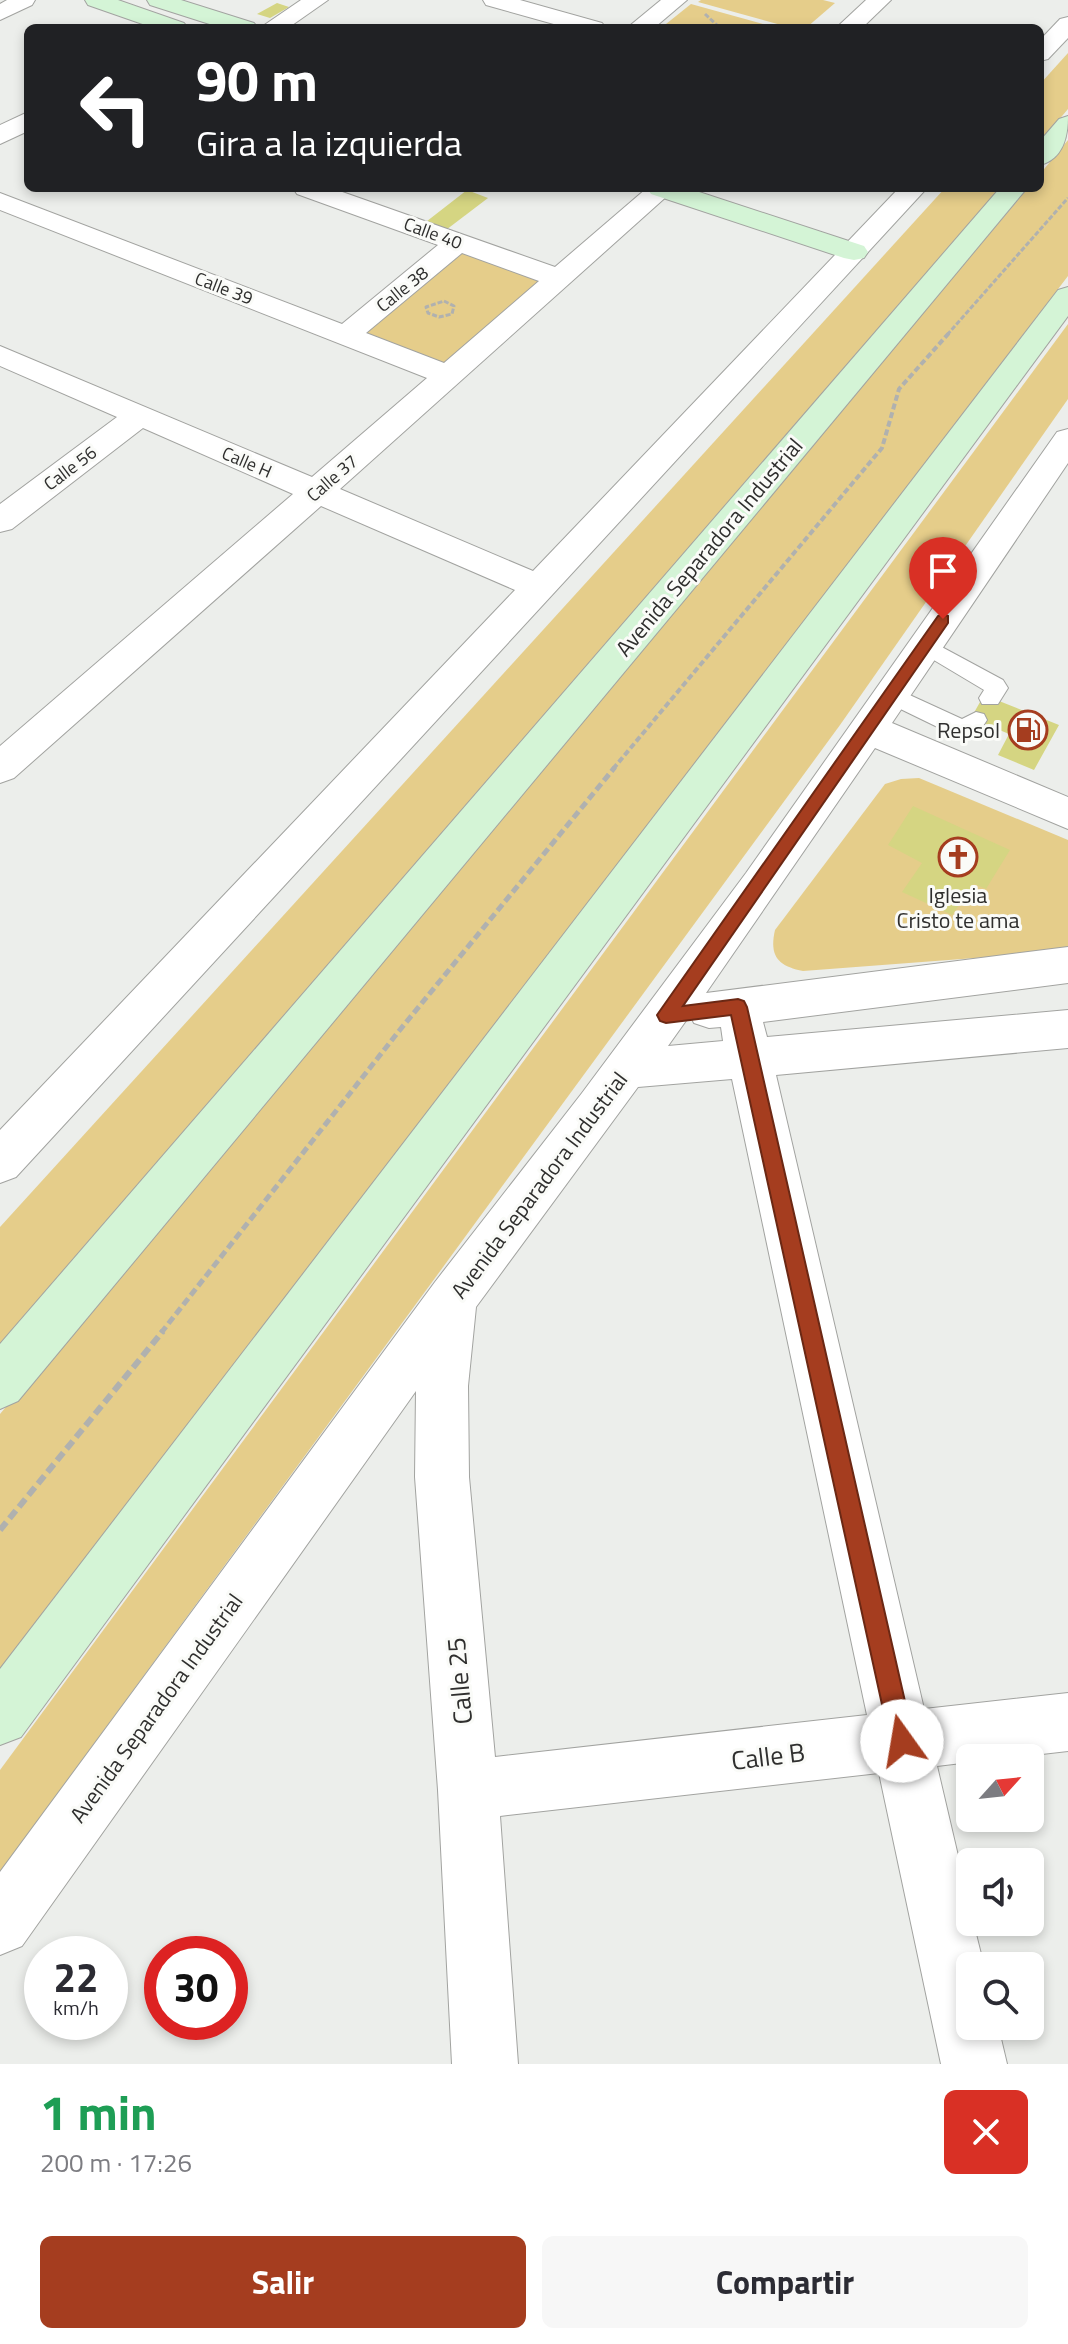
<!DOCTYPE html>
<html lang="es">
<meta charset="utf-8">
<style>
:root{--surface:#fff;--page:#f7f7f7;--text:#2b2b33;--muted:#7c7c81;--accent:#a53d1f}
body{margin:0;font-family:"Titillium Web",sans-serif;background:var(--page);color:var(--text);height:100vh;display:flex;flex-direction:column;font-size:30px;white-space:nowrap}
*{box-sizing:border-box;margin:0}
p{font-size:26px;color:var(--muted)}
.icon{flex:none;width:44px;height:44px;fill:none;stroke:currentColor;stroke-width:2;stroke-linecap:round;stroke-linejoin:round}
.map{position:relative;height:2064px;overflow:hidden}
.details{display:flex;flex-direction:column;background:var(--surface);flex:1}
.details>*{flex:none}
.hud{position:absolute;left:24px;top:24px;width:1020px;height:168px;border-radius:12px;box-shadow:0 4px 12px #0003;background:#202124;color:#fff;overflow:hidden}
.needle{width:52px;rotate:63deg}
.buttons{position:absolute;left:956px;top:1744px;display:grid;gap:16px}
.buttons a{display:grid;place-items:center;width:88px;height:88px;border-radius:12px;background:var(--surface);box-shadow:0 4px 12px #0003;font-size:40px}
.speed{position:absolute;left:24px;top:1936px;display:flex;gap:16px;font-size:40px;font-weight:700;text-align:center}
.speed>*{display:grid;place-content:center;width:104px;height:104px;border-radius:50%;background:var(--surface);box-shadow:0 4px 12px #0003;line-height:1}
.speed small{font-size:20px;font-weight:400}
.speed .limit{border:12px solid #d22;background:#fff;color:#111}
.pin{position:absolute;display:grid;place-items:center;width:68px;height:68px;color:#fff;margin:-82px -34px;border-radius:50% 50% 50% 0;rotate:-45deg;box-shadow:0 0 8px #0007}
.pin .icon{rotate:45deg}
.me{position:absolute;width:88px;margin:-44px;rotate:347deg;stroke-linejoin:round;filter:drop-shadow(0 0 6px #0008)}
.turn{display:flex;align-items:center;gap:28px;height:168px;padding:0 40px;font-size:36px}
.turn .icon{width:104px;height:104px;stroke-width:2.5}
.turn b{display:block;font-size:56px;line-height:68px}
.round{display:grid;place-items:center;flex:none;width:84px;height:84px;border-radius:12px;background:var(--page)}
.overview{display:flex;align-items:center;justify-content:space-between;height:136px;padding:0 40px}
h1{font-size:48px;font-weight:700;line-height:60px;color:#1e9e55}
.primary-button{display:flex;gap:16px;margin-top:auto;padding:16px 40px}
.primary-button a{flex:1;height:92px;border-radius:12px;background:var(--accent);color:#fff;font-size:32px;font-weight:700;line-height:92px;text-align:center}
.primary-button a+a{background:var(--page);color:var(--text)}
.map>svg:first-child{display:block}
.green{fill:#e5cd8a}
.building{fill:#d5d582}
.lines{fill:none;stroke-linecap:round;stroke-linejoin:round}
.lane-casing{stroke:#a2a3a0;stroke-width:2}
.street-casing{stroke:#a2a3a0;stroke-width:2}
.secondary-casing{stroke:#a2a3a0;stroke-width:2}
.path-far3{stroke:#b0b1af;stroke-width:3;stroke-dasharray:5 2;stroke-linecap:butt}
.path-far2{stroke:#b0b1af;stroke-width:4;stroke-dasharray:6 3;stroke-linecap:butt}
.path-far1{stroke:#b0b1af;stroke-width:5;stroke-dasharray:8 4;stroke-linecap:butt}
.path{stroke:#b0b1af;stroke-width:6;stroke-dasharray:10 5;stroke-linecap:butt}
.lane{fill:#fff;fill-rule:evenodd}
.street{fill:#fff;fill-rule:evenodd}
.secondary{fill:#d4f4d6;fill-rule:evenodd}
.route{fill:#a53d1f;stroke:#6b2814;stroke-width:2}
.labels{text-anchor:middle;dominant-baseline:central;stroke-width:6;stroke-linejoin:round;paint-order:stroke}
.far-street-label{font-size:18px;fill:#2f2f2e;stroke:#fafbf8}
.street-label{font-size:22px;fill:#2f2f2e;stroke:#fafbf8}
.poi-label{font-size:22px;fill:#2f2f2e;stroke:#fafbf8;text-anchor:end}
.near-street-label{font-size:26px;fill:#2f2f2e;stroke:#fafbf8}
</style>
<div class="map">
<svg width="1068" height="2064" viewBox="0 0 1068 2064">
<rect width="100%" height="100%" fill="#eceeeb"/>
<g class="green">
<path d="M701,0H823L835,3L806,28H792L698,2Z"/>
<path d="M691,4L778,28H661Z"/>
<path d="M1068,53V109L1040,142V84Z"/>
<path d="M1068,140V276L0,1672V1414L1028,188H1040V174Z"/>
<path d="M945,188H1000L0,1351V1227Z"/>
<path d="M463,252L543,281L443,367L360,334Z"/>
<path d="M1068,324V399L840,725L0,1872V1770Z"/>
<path d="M919,778L1068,840V951L803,971C778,966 769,956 775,930L885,784L901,779Z"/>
</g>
<g class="building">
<path d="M277,3L289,7L270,18L257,14Z"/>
<path d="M467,190L488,198L442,233L422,225Z"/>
<path d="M984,695L1059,725L1034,770L998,755L1009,734L971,718Z"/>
<path d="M913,806L1010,850L986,889L974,884L952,915L902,892L922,863L888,845Z"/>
</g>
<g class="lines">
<g class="lane-casing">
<g id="lane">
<path d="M925,638L1003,680L1008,688L998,704H982L979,698L984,690L917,650L914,645L917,640Z"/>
<path d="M890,686L962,719L976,712L984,714L987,720C980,732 970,740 956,736L882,700L879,694L882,688Z"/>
</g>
</g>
<g class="street-casing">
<g id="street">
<path d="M7,0H35L32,5L0,20V4Z"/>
<path d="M301,0H328L288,28H260Z"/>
<path d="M483,0H520L602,23L606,28H568L486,5Z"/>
<path d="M661,0H687L654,28H627Z"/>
<path d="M866,0H891L862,28H836Z"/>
<path d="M1068,17V38L1048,59L1040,61V40L1060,19Z"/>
<path d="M28,112V131L0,144V125Z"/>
<path d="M293,188H331L555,267L647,188H676L340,489L533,571L899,188H927L16,1177L0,1183V1130L515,590L321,506L14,778L0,783V746L293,494L143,428L12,529L0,532V504L117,417L0,366V346L312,477L427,378L0,210V193L342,324L438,245L297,194ZM462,253L539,281L444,363L366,333Z"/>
<path d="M1068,429V463L892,723L1068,797V829L875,748L706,993L1068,947V983L763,1022L767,1037L1068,1010V1048L776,1075L924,1709L1068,1693V1751L1007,1758H970V1762L937,1766L970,1907V1922H973L984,1966H970V2026H998L1007,2064H941L879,1773L500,1816L518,2064H452L438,1790L415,1477L416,1391L22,1946L0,1955V1872L435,1282L582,1093L746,873L1057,432ZM690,1015L694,1023L709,1028L721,1027L723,1041L668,1046ZM732,1079L867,1715L495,1757L469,1477L468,1386L476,1307L638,1087Z"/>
</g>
</g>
<g class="secondary-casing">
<g id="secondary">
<path d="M85,0H118L184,23L188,28H154L88,5Z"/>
<path d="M147,0H181L254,23L258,28H222L150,5Z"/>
<path d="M1068,116C1068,137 1063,159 1040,165V141L1059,119Z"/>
<path d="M647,188H687L864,246L868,252L864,258L854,260L844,258L651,194Z"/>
<path d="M1000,188H1027L18,1401L0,1409V1344Z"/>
<path d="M1068,287V316L21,1737L0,1745V1669L1058,290Z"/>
</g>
</g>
<g class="path-far3">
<path d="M705,14L720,28"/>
<path d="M444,301L454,306L452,314L439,317L428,313L426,307Z"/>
<path d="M947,335L1068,198"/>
</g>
<path class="path-far2" d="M613,769L882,448L899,389L949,333"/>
<path class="path-far1" d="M161,1333L399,1031L615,767"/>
<path class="path" d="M0,1530L163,1331"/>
<use href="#lane" class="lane"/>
<use href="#street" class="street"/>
<use href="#secondary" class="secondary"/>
</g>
<path class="route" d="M943,614L948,616V623L683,1006L738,999L744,1001L747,1007L914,1741L911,1749L902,1753L893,1749L890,1741L731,1015L666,1023L660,1021L657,1015L938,616Z"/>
<defs>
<g id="fuel-ring" transform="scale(2)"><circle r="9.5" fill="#fafbf8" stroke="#a53d1f" stroke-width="1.5"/><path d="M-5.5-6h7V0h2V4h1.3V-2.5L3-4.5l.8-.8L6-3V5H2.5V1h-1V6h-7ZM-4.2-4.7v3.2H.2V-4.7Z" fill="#a53d1f"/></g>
<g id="church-ring" transform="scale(2)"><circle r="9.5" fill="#fafbf8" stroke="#a53d1f" stroke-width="1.5"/><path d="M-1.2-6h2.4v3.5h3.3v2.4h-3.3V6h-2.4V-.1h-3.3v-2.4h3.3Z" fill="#a53d1f"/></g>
</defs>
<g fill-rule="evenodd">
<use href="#fuel-ring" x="1028" y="730"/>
<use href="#church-ring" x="958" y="857"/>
</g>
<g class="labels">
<g class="far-street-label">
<text transform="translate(433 233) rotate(20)">Calle 40</text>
<text transform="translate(224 288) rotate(21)">Calle 39</text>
<text transform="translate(402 289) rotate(-39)">Calle 38</text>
<text transform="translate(247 462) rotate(23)">Calle H</text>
<text transform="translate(70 468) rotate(-37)">Calle 56</text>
<text transform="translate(332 478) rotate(-41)">Calle 37</text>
</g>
<g class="street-label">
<text transform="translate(709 547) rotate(-50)">Avenida Separadora Industrial</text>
<text transform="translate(539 1185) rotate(-53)">Avenida Separadora Industrial</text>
<text transform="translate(156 1708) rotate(-54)">Avenida Separadora Industrial</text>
</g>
<g class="poi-label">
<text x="1000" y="730">Repsol</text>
<text x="958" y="895" text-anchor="middle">Iglesia<tspan x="958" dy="25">Cristo te ama</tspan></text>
</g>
<g class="near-street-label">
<text transform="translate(459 1681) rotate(-95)">Calle 25</text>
<text transform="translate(768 1756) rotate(-7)">Calle B</text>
</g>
</g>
</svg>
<div class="buttons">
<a><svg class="needle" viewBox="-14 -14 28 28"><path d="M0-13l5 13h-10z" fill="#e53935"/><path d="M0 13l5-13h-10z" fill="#7c7c81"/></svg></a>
<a><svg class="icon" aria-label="sound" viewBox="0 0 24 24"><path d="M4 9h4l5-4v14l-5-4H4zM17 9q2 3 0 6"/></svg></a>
<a><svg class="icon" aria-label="search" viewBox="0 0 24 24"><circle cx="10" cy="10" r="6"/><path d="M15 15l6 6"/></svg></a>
</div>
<div class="speed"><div>22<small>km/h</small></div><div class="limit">30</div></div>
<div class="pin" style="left:943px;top:619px;background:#d93025"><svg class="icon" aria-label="arrive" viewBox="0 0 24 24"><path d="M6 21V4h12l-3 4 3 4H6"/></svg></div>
<svg class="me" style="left:902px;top:1741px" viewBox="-20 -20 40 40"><circle r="19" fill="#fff"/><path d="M0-13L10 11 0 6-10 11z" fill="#a53d1f"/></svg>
<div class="hud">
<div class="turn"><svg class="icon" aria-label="left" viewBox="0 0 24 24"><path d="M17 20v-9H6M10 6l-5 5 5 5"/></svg><div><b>90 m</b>Gira a la izquierda</div></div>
</div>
</div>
<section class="details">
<div class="overview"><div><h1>1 min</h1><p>200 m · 17:26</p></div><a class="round" style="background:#d93025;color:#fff"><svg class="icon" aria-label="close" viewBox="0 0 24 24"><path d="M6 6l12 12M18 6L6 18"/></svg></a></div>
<div class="primary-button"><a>Salir</a><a>Compartir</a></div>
</section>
